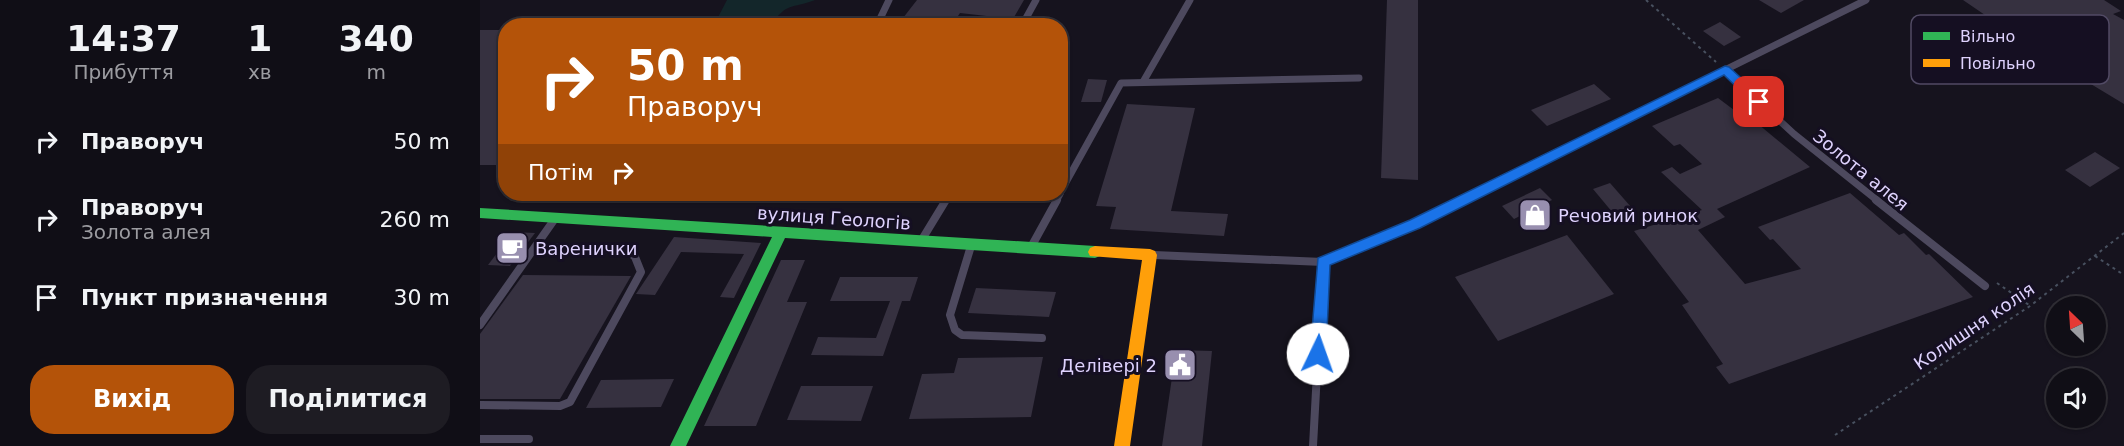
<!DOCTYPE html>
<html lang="uk">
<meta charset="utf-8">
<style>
:root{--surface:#100e16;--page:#1e1c23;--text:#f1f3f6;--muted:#9c9ca1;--line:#302e35;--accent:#b45309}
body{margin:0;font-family:"DejaVu Sans",sans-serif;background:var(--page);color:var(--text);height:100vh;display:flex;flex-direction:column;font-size:22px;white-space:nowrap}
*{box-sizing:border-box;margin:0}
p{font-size:20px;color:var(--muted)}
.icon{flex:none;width:33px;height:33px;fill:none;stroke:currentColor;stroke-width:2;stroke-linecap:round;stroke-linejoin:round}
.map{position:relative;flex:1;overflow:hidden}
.panel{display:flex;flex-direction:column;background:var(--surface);width:480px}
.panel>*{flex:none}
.guide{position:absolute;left:18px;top:18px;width:570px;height:183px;border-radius:24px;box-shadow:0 2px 4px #0004,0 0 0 2px var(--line);background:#b45309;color:#fff;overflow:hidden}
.needle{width:39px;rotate:335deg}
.controls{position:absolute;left:1566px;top:296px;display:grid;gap:12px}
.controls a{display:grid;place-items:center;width:60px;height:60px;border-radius:50%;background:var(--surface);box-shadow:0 2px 4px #0004,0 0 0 2px var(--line);font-size:30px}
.pin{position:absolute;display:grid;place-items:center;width:51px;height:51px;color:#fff;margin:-26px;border-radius:12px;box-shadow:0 3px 9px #0006}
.me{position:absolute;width:66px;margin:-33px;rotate:3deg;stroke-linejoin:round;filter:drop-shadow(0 0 4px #0008)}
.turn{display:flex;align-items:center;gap:21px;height:126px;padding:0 30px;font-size:27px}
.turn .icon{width:78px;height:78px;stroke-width:2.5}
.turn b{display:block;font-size:42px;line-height:51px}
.then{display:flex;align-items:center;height:57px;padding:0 30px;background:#0003;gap:12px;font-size:22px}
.eta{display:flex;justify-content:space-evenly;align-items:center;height:102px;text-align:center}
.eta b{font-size:36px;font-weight:700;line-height:42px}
.cta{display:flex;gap:12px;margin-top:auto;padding:12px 30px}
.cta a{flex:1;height:69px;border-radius:24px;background:var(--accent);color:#fff;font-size:24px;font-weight:700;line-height:69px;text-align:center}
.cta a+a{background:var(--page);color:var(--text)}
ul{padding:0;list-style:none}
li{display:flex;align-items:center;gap:18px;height:78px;padding:0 30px}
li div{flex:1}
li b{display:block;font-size:22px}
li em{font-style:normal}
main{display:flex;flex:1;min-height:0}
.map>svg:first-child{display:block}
.green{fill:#13262a}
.building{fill:#363140}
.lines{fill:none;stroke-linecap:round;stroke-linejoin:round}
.path{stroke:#48505f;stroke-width:2;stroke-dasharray:3 4;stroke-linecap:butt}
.lane-far1{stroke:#4d495e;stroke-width:7}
.lane{stroke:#4d495e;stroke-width:8}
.fast{fill:#30b455;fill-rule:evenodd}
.slow{fill:#ff9f0a;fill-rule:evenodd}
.route{fill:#1a73e8;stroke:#114b97;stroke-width:1.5}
.labels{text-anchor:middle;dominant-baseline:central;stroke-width:6;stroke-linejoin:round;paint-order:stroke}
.street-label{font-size:18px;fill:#ded2fd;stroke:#150f22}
.poi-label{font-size:18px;fill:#ded2fd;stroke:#150f22;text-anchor:start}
.key{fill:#150f22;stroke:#514a64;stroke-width:1.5}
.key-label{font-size:16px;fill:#ded2fd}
</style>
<main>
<section class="panel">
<div class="eta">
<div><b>14:37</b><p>Прибуття</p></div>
<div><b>1</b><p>хв</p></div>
<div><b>340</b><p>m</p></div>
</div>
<ul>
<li><svg class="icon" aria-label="right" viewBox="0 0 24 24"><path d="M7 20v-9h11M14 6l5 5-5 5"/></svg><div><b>Праворуч</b></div><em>50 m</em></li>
<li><svg class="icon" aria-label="right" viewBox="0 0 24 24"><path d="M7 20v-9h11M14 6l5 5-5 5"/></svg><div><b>Праворуч</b><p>Золота алея</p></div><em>260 m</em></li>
<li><svg class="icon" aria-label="arrive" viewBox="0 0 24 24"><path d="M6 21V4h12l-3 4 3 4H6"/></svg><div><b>Пункт призначення</b></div><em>30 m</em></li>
</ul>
<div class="cta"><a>Вихід</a><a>Поділитися</a></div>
</section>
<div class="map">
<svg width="1644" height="446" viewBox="0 0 1644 446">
<rect width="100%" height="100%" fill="#16131e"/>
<path class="green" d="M247,0H335C311,9 307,2 291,25H234Z"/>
<g class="building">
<path d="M437,0H544L533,19L480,13L476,19L457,17L454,22L423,18Z"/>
<path d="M907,0H938V180L901,178Z"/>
<path d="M1279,0H1324L1301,13Z"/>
<path d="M1483,0H1624L1641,11L1633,14L1644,20V104L1571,60Z"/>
<path d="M1240,22L1261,37L1244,46L1223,31Z"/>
<rect x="0" y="30" width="26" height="135"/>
<path d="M608,79L627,80L621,102H601Z"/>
<path d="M1114,84L1131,99L1067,126L1051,110Z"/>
<path d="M1238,98L1274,125L1278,124L1330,167L1237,209L1245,217L1218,230L1265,284L1321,269L1293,239L1290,240L1278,227L1370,193L1419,235L1424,233L1446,255L1449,254L1493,297L1249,384L1236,367L1243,364L1202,305L1209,302L1154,231L1222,210L1181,172L1192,167L1200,174L1222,164L1200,144L1194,146L1172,126Z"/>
<path d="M647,104L715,108L691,211L748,214L744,236L630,229L636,207L616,206Z"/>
<path d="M1615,152L1640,168L1610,187L1585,170Z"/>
<path d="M1130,183L1151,207L1133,213L1113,189Z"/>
<path d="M1060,188L1072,200L1034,219L1022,206Z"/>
<path d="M33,232L55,233L30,266L8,265Z"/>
<path d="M1087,235L1134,294L1018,341L975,277Z"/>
<path d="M194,237L281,243L254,298L240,297L264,254L201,252L175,295L156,294Z"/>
<path d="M301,260H325L307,302H327L276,426H224Z"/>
<path d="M43,275L151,276L80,399H0V334Z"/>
<path d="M360,277H438L430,301H422L403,356L331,355L338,337L396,338L410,301H350Z"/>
<path d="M496,288L576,292L569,317L488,313Z"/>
<path d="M696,350L732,351L722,446H682Z"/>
<path d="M563,357L551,417L429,419L442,374L474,373L478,358Z"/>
<path d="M194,379L181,407L106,408L121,380Z"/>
<path d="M321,386H393L381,421L307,420Z"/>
</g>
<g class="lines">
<g class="path">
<path d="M1166,0L1236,62"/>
<path d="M1615,256L1644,275"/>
<path d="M1517,283L1549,305"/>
<path d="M1355,435L1550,306L1644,233"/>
</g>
<g class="lane-far1">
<path d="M399,26L398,23L409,0"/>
<path d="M546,26L545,20L556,0"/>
<path d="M1245,70L1314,134L1398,201"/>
<path d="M663,82L710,0"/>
<path d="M580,193L641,83L879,78"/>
<path d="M465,201L469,194"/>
<path d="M576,201L580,194"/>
<path d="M981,201L1386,0"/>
</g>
<g class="lane">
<path d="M1396,200L1505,286"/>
<path d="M441,241L466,200"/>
<path d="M491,246L470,315L475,330L482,335L562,338"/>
<path d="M550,249L577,200"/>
<path d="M674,255L843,262L935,224L984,200"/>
<path d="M0,325L74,220"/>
<path d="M0,405L80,406L90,402L161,272L155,257L147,250L57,247"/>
<path d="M0,439H49"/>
<path d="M833,446L843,262"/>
</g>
<path class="fast" d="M0,208L615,246L620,248L622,252L620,256L615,258L305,238L206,446H190L292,237L0,218Z"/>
<path class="slow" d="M615,246L670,249L675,251L677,255L650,446H634L662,260L610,256L608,252L610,248Z"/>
</g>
<path class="route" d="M1245,66L1249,67L1284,99V105H1275L1244,75L940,228L850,265L846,354L843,359L838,360L833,359L830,354L838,258L930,220Z"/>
<defs>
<g id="shop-square" transform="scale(1.725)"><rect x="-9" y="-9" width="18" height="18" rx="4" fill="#988faf" stroke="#150f22"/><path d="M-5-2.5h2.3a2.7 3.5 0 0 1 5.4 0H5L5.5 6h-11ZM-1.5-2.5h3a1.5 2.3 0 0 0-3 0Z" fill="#fff"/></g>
<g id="cafe-square" transform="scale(1.725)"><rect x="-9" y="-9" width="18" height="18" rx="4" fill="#988faf" stroke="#150f22"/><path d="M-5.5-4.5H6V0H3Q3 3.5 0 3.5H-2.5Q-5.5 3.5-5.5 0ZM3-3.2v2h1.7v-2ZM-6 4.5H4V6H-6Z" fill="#fff"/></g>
<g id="civic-square" transform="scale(1.725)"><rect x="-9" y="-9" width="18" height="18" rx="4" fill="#988faf" stroke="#150f22"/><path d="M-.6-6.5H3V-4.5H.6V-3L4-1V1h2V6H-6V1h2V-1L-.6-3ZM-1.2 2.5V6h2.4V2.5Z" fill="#fff"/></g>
</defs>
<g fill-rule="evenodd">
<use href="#shop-square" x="1055" y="215"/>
<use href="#cafe-square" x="32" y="248"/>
<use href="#civic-square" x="700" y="365"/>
</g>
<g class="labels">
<g class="street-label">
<text transform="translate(1381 170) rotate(39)">Золота алея</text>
<text transform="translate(354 218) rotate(4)">вулиця Геологів</text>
<text transform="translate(1494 326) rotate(-34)">Колишня колія</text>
</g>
<g class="poi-label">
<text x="1078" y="215">Речовий ринок</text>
<text x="55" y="248">Варенички</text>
<text x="677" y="365" text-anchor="end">Делівері 2</text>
</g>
</g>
<rect x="1431" y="15" width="198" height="69" rx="9" class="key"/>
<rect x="1443" y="32" width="27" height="8" fill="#30b455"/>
<rect x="1443" y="59" width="27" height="8" fill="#ff9f0a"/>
<g class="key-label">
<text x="1480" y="42">Вільно</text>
<text x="1480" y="69">Повільно</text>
</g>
</svg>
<div class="controls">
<a><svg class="needle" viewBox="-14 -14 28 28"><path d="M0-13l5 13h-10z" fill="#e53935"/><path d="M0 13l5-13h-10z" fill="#9c9ca1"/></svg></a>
<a><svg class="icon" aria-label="sound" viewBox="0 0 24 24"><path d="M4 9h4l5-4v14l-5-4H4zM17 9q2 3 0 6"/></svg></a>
</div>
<div class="pin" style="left:1279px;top:102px;background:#d93025"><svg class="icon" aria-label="arrive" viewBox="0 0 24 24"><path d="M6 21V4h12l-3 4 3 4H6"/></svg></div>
<svg class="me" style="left:838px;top:354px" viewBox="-20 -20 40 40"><circle r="19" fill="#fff"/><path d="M0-13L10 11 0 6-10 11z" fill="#1a73e8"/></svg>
<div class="guide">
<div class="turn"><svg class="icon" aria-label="right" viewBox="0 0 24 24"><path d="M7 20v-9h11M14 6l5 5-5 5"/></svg><div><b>50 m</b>Праворуч</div></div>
<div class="then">Потім<svg class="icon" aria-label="right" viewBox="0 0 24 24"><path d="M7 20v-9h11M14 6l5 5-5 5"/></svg></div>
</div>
</div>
</main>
